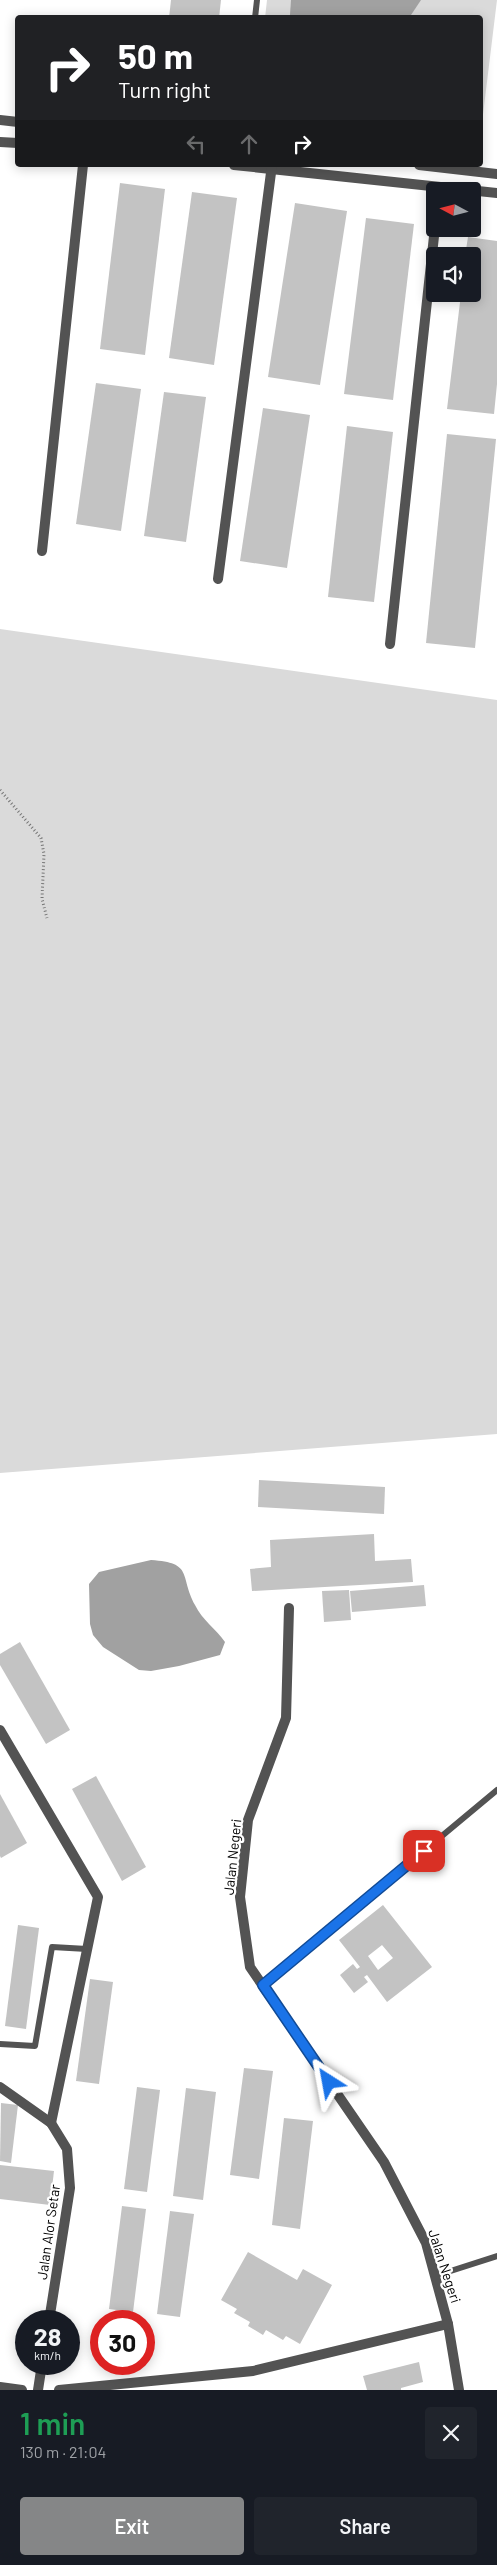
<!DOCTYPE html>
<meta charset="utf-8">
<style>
:root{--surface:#171b24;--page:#20242c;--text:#f1f3f6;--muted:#9ea1a6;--accent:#858687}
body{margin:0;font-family:Barlow,sans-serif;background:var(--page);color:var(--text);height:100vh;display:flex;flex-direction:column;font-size:19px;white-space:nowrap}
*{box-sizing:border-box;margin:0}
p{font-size:16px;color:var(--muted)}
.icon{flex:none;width:28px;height:28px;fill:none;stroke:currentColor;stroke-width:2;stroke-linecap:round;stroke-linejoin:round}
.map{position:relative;height:2390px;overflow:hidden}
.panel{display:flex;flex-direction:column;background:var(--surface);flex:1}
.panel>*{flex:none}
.banner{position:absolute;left:15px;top:15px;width:468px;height:152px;border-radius:5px;box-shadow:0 2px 12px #0003;background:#202124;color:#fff;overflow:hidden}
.needle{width:32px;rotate:277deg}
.buttons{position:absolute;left:426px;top:182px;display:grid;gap:10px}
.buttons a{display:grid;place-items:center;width:55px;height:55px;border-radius:5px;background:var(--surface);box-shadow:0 2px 12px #0003;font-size:25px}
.speed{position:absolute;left:15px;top:2310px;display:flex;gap:10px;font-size:25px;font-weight:700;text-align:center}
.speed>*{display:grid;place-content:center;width:65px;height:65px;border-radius:50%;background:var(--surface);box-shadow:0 2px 12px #0003;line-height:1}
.speed small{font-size:12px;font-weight:400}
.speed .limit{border:8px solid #d22;background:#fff;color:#111}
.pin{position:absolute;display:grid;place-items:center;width:42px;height:42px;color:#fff;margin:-21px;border-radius:10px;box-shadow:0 2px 8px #0006}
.me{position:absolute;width:55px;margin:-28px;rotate:326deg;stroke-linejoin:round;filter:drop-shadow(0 0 4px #0008)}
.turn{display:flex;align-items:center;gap:18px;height:105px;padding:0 20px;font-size:22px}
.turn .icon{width:65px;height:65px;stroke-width:2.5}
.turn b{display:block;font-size:35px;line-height:42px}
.lanes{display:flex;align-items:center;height:48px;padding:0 20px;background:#0003;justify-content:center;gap:25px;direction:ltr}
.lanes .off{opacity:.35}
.round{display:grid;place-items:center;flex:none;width:52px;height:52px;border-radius:5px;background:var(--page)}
.headline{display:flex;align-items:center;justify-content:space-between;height:85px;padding:0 20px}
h1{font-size:30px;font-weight:600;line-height:38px;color:#1e9e55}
.action{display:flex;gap:10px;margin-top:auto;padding:10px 20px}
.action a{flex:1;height:58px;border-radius:5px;background:var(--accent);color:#fff;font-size:20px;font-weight:600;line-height:58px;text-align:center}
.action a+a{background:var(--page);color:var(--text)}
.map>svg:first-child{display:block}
.green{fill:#dadada}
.water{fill:#a1a1a1}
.building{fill:#c3c3c3;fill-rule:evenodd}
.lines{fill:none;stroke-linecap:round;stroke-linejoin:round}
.path{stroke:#757575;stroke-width:3;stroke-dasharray:1 2.5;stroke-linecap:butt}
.lane{stroke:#535353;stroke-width:6}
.street{stroke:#535353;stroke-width:10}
.route-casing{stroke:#114b97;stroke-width:12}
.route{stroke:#1a73e8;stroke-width:9}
.labels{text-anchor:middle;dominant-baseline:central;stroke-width:4.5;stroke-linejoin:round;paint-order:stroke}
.street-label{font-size:14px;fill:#000;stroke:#fff}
</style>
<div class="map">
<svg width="497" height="2390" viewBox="0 0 497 2390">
<rect width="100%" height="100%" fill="#fff"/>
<g class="green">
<path d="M267,0H497L480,139V18H265Z"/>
<path d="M0,629L497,700V1434L0,1473Z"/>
</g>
<g class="water">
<path d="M291,0H421L409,18L290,15Z"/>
<path d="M151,1560C194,1563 179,1575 195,1605C202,1620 216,1629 225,1642L220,1655L179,1666L151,1671L139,1670L103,1647L93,1635L90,1624L89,1584L99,1572Z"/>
</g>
<g class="building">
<path d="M171,0H221L219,18H169Z"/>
<path d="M120,183L165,189L145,355L100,349Z"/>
<path d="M192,192L237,198L214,365L169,358Z"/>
<path d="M295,203L347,211L320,385L268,377Z"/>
<path d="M366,218L414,224L393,400L344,394Z"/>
<path d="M468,237L497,241V384L494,414L447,409L461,294H472V256H465Z"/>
<path d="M96,383L141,389L121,531L76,524Z"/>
<path d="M164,392L206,397L186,542L144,536Z"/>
<path d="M263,408L310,415L287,568L240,561Z"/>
<path d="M347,426L393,432L374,602L328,597Z"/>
<path d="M447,434L496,439L475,648L426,643Z"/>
<path d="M259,1480L385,1487L384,1514L258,1507Z"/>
<path d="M374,1534L375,1561L411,1559L413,1582L252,1591L250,1569L271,1567L270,1540Z"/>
<path d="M424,1585L426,1606L352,1612L350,1591Z"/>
<path d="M349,1590L351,1620L324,1622L322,1591Z"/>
<path d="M20,1642L70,1730L46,1744L0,1665V1654Z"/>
<path d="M96,1776L146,1867L122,1881L72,1789Z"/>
<path d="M0,1794L27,1843L1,1858L0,1856Z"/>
<path d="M383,1905L432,1967L387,2002L367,1975L364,1977L368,1982L354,1993L340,1975L353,1964L357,1969L360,1967L339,1940ZM382,1945L393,1958L378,1970L368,1956Z"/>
<path d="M18,1925L39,1928L26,2029L5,2026Z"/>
<path d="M90,1979L113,1982L99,2084L76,2081Z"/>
<path d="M244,2068L273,2071L259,2179L230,2175Z"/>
<path d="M137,2087L160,2090L147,2192L124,2189Z"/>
<path d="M186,2088L216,2092L203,2200L173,2196Z"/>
<path d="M1,2103L18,2105L11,2163L0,2161Z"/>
<path d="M284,2118L313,2121L300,2229L272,2225Z"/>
<path d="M0,2165L54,2171L50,2205L0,2199Z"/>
<path d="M122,2206L146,2209L133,2312L109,2309Z"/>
<path d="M170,2211L194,2214L180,2317L157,2314Z"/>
<path d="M248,2252L297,2280L303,2269L332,2285L300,2344L286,2336L283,2340L266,2330L263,2335L248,2326L250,2322L234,2313L237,2309L221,2300Z"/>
<path d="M419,2362L423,2382L401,2388V2390H367L363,2376Z"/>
</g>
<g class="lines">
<path class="path" d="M0,790L41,838L44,854L42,899L47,918"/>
<g class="lane">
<path d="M255,18L257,0"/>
<path d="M263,1985L497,1790"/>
<path d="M0,2044L35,2046L52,1947L87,1949"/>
<path d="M435,2276L497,2256"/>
</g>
<g class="street">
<path d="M0,120L18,122"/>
<path d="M0,142L18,143"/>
<path d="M234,165L497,193"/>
<path d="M419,165L497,174"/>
<path d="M42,551L83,165"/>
<path d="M218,579L272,165"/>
<path d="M390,644L435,227"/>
<path d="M289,1608L286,1718L248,1820L240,1897L250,1967L384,2162L426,2243L448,2324L459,2390"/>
<path d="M0,1730L98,1897L51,2123"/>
<path d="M0,2087L51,2123L67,2149L70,2188L49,2321"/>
<path d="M0,2387L22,2390"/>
<path d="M38,2390L42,2364"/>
<path d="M59,2390L253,2371L448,2324"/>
</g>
</g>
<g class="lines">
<g class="route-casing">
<path id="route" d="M329,2082L263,1985L424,1851"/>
</g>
<use href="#route" class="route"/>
</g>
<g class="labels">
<g class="street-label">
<text transform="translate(232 1857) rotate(-84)">Jalan Negeri</text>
<text transform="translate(48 2232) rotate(-82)">Jalan Alor Setar</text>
<text transform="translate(445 2266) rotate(72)">Jalan Negeri</text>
</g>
</g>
</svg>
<div class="buttons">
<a><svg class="needle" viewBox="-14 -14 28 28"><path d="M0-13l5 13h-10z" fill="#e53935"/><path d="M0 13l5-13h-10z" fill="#9ea1a6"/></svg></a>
<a><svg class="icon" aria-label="sound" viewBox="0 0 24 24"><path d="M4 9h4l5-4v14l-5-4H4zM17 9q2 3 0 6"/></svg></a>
</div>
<div class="speed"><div>28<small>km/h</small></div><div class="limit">30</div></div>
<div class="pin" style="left:424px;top:1851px;background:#d93025"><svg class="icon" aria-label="arrive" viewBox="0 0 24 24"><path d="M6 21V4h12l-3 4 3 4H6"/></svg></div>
<svg class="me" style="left:329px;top:2082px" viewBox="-20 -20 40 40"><path d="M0-17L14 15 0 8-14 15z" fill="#1a73e8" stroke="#fff" stroke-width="4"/></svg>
<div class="banner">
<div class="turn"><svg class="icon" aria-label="right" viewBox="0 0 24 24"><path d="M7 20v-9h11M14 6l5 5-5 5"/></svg><div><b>50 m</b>Turn right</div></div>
<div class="lanes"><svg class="icon off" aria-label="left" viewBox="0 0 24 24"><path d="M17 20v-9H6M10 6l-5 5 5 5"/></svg><svg class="icon off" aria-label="ahead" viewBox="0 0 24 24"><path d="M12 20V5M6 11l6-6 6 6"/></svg><svg class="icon" aria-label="right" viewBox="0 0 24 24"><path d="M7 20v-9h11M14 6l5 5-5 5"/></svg></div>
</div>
</div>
<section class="panel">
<div class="headline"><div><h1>1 min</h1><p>130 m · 21:04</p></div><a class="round"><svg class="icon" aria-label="close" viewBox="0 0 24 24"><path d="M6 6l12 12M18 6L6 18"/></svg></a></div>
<div class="action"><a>Exit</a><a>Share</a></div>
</section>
